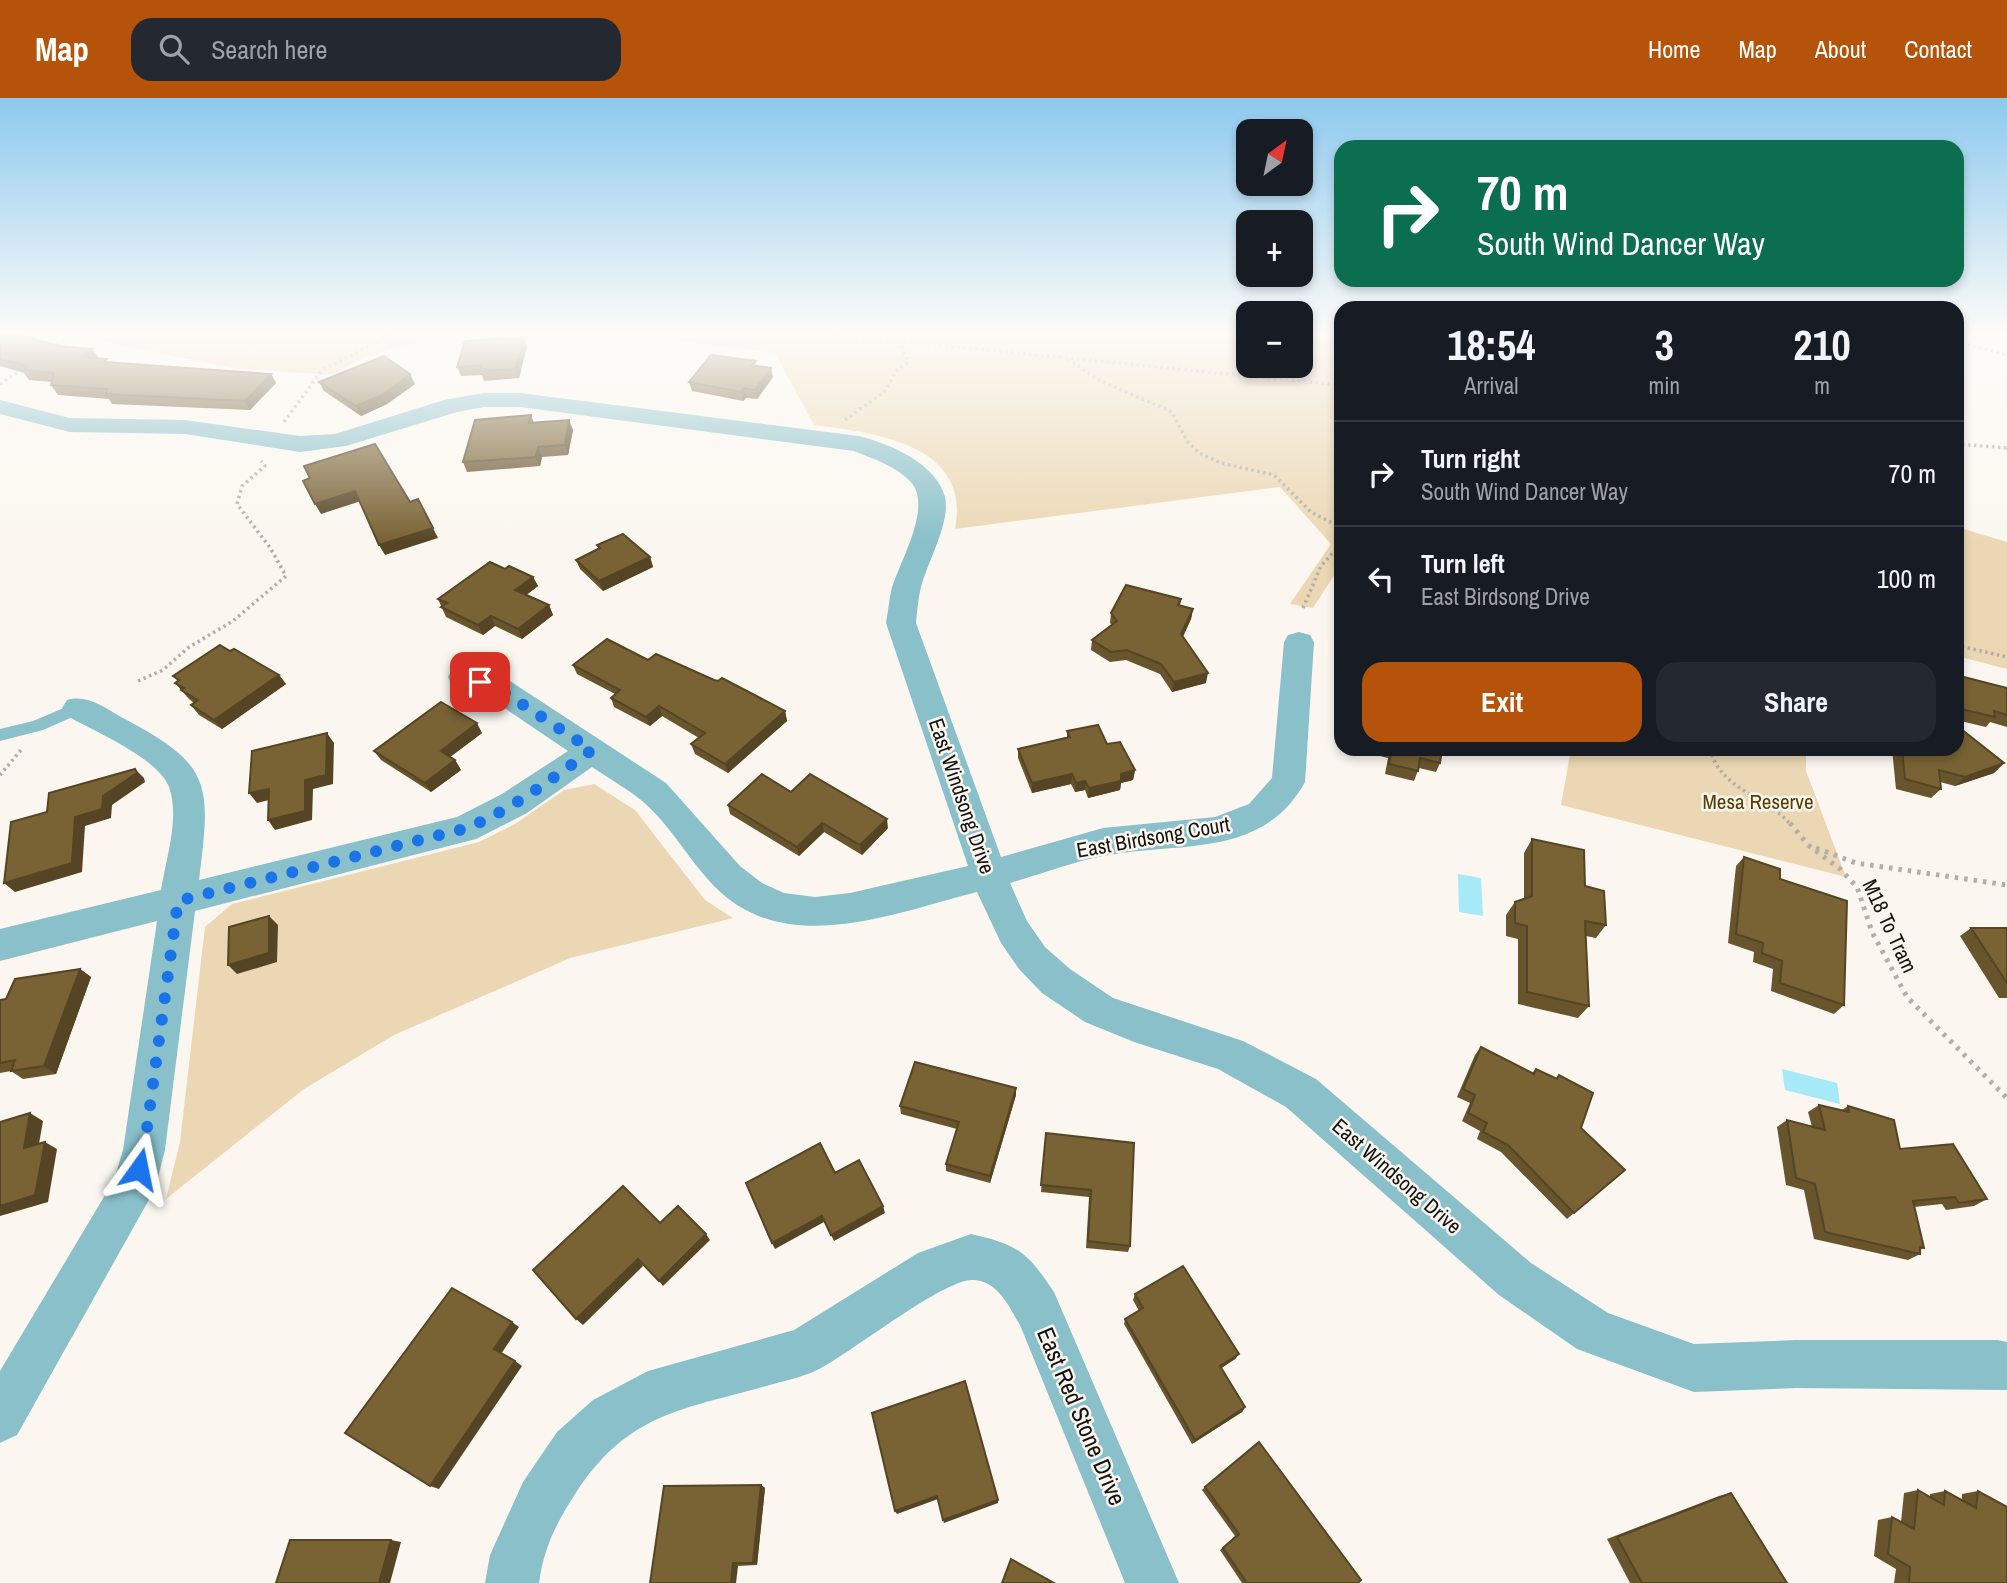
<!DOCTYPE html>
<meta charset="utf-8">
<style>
:root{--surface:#171b24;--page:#242831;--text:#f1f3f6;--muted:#9ea1a6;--line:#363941;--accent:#b45309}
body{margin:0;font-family:"Archivo Narrow",sans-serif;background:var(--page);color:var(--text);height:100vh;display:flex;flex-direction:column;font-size:26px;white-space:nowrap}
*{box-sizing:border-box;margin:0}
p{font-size:23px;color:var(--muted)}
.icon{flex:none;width:38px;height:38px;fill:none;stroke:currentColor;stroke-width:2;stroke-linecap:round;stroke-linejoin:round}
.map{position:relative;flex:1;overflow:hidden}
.details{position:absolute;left:1334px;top:203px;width:630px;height:455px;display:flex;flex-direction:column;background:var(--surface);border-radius:21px;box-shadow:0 4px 10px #0003}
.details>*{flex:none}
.banner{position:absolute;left:1334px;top:42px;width:630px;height:147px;border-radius:21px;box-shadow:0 4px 10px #0003;background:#0b6e4f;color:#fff;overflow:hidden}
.needle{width:46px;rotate:33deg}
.controls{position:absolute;left:1236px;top:21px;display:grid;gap:14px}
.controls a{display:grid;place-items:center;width:77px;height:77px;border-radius:14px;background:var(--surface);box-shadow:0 4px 10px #0003;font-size:35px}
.pin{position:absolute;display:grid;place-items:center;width:60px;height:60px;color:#fff;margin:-30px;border-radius:14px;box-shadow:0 4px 10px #0006}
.me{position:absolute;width:77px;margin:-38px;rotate:12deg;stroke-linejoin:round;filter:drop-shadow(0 0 5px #0008)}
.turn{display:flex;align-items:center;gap:24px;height:147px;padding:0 28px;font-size:32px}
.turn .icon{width:91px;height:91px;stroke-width:2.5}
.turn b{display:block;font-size:49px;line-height:60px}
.eta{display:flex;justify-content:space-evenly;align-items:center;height:119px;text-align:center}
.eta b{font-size:42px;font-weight:700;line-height:49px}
.button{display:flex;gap:14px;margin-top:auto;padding:14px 28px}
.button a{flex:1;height:80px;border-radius:21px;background:var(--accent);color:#fff;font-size:28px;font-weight:700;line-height:80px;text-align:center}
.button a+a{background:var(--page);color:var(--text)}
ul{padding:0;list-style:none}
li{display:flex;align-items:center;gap:21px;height:105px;padding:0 28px;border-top:2px solid var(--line)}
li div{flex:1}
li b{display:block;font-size:26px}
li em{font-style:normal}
header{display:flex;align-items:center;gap:42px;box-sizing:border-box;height:98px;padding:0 35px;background:var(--accent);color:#fff}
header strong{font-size:33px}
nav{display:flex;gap:38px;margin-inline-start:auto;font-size:24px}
.search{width:490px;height:63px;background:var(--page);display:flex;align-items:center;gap:18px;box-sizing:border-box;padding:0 24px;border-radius:21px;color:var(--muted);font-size:26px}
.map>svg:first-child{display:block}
.green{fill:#ebd7b3}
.water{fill:#a6e9f7}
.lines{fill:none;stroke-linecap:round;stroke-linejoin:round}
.path-far1{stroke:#b2afa9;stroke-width:3.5;stroke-dasharray:2.5 3.5;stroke-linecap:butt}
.path{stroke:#b2afa9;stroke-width:5;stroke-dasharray:3.5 6;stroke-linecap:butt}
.service{fill:#89c0ca;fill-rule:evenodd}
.minor{fill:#89c0ca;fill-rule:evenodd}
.wall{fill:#68542d}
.shaded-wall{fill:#554524}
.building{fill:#796234;stroke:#554524;stroke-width:2}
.route{stroke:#1a73e8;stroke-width:12;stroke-dasharray:0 21.6}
.labels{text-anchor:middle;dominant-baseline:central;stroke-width:5;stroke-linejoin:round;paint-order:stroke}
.street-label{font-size:21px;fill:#141310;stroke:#fbf7f0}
.park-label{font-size:21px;fill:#573d00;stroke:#fbf7f0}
.near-street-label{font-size:24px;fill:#141310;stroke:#fbf7f0}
</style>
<header>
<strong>Map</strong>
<div class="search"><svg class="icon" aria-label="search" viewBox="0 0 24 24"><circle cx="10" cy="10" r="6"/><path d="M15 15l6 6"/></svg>Search here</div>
<nav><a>Home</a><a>Map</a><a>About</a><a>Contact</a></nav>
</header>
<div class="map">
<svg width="2007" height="1485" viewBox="0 0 2007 1485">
<rect width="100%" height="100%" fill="#fbf7f0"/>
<g class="green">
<path d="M66,236H461L427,241L363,260L331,277L232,270Z"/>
<path d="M624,236H1248V268H1300V236H1319L1340,243V468L1313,510L1290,506L1331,446L1280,389L955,431C972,346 875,335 814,327L775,255Z"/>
<path d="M1957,429L2007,444V571L1957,558Z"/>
<path d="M1571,651H1806V673L1846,779L1561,707Z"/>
<path d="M594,686L635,712L705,802L733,820L570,860L394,937L304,991L166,1101L180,1044L205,829L232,806L479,744L515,726L564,692Z"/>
</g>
<g class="water">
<path d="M1458,776L1481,780L1483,818L1459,814Z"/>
<path d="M1782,971L1837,985L1840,1006L1785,992Z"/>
</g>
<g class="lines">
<g class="path-far1">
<path d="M826,236L1340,287"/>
<path d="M1308,236L1340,253"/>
<path d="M1956,243L2007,257"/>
<path d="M53,251L74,236"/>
<path d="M1068,261L1099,282L1172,314L1187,343L1199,355L1221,365L1274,377L1311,414L1340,429"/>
<path d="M0,286L23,271"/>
<path d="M845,322L884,294L897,272L908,264L900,245"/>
<path d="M284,324L322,272L393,236"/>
<path d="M1956,346L2007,350"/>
<path d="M1303,510L1321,468L1340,447"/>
<path d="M1956,547L2007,559"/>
<path d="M138,583L163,572L189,549L233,523L286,478L271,451L237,406L242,388L265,368L261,363"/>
<path d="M1710,651C1720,692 1767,698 1791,727"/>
<path d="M0,677L21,652"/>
</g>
<g class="path">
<path d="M1790,725L1808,747L1840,771L1857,789L1872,834L1907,899L2007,1000"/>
<path d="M1816,750L1856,765L2007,787"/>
</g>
<path class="service" d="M78,604L84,606L86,610L84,614L43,632L0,643V631L33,623Z"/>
<g class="minor">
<path d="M484,295H520L859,338C890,346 936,365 945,399C951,425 926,466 920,493C918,503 917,514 916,525L1001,759L1103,730L1215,719L1249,706L1272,680L1284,544L1288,537L1299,534L1310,537L1314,544L1305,684C1262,762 1177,743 1103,758C1072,764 1041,776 1010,785L1027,823L1045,849L1070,871L1113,900L1243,943L1316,981L1531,1165L1608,1215L1694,1246L1796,1242H1998L2007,1244V1292L1796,1290L1694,1294L1577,1251L1499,1197L1286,1009L1218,971L1134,944L1085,924L1042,895L1019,871L1001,845L977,794C893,815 785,861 714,788C688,761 669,725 641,702C626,690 608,680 592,669L527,715L476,741L195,813L165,1052L155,1091L17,1337L0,1345V1273L114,1082L123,1052L157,823L0,863V831L161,792C166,761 180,719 169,689C158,660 94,633 67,618L62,610L67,602C87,596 104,609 121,619C213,667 211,685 199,782L457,719L502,696L568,653L485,597L452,587L448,579L452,571L463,568L507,581L666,685L740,768L762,785L784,795L815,799L850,795L968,768L886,525C888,514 889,503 891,493C899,464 933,410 911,384C896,368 873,361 854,353L520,309H484L457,314L346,348L300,354L185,336L70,334L0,316V302L70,320L185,322L300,338L335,336L444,302Z"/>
<path d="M971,1136C1019,1147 1027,1154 1054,1194L1179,1485H1125L1020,1227C1009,1209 998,1182 972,1182C943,1182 853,1253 821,1270C804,1279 784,1283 766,1288C682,1312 629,1315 577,1393C557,1424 544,1448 539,1485H485L490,1457L523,1384L557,1334L593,1302L648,1273L794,1232L918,1155Z"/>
</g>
</g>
<g class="wall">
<path d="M0,236L60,248L92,251L99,260L109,264L271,276L276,285L250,312L112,306L109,301L58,297L51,287L52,284L29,282L24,275L0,268Z"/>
<path d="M527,248L519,280L484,283L482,277L461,278L457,269Z"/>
<path d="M757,268L773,279L757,301L746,300L743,303L692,293L689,284Z"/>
<path d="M319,284L415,286L387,306L361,318L324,293Z"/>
<path d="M531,317L534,325L573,332L568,357L542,359L540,368L467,374L463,364Z"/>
<path d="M597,447L650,459L653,469L603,493L580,471L576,462L599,451Z"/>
<path d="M505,471L533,479L538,488L526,497L549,507L553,517L522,541L495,528L483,537L446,519L438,501Z"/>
<path d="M1181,501L1180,508L1193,511L1191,521L1183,539L1206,585L1172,594L1160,576L1126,562L1110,564L1091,552L1092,542L1112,527L1110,525L1111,515Z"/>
<path d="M230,553L279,577L286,586L222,631L199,617L191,607L194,605L189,601L181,592L175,585L178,583L173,578Z"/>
<path d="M648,562L785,613L787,623L728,675L695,656L691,646L699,640L662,618L650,628L614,609L611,600L615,596L577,576L573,567Z"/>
<path d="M1956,577L2007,590V629L1990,624L1986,629L1956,622Z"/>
<path d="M1067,633L1107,646L1135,672L1133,682L1121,685L1120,692L1088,700L1085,692L1075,694L1071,686L1032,695L1018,660V651L1067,640Z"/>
<path d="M482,635L450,659L455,662L461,672L431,694L381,662L374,653Z"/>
<path d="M1360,651H1442L1440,665L1436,674L1419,670L1414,683L1385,676L1388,660L1360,653Z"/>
<path d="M1892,651H1956L2004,665L1994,675L1955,688L1940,684L1941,691L1931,700L1896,691Z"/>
<path d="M791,694L888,730L862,757L824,734L799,758L730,716L728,707Z"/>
<path d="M1532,741L1585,788L1606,827L1596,840L1586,838L1589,908L1578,920L1518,906V841L1506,838V817L1515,804L1524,801V755Z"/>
<path d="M1744,759L1780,781L1844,907L1834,916L1771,893L1773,871L1753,864L1754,854L1728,845L1736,768Z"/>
<path d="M1971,830H2007V900H1999L1960,838Z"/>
<path d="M80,871L91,879L56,976L23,981L11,973L0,975V902L6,901Z"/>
<path d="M1481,949L1532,975L1536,971L1556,981L1559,977L1581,1030L1625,1072L1567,1121L1501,1054L1477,1041L1480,1033L1462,1023L1470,1005L1457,999L1475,957Z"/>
<path d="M1016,997L990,1085L946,1073V1066L957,1031L901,1016L900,1008Z"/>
<path d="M1819,1007L1842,1012L1848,1008L1900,1051L1987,1101L1974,1108L1946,1112L1942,1106L1914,1109L1924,1150L1920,1152V1156L1908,1162L1814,1141L1804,1092L1786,1087L1777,1029L1787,1022L1812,1029L1808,1014Z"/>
<path d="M1046,1035L1134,1045L1130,1148L1128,1154L1086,1150L1089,1099L1041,1094Z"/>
<path d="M1135,1196L1239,1256L1235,1261L1221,1270L1245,1309L1242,1314L1192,1346L1124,1226L1125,1221L1139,1213L1133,1202Z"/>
<path d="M761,1387L765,1390L757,1467L738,1468L650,1485Z"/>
<path d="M1205,1389L1358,1485H1242L1220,1452L1235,1438L1202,1392Z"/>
<path d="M1918,1392L1930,1399V1396L1945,1393L1962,1402V1396L1978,1393L2007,1485H1894L1896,1471L1874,1458L1878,1422L1892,1419L1901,1424L1904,1395Z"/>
<path d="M1731,1395L1787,1485H1630L1607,1441L1719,1398Z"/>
</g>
<g class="shaded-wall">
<path d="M524,239L527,248L519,280L515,271Z"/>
<path d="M92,251L99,260L82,259Z"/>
<path d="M771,270L773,279L757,301L755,292Z"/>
<path d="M271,276L276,285L250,312L245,303Z"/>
<path d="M410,276L415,286L387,306L361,318L356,308Z"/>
<path d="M744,290L746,300L743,303L741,294Z"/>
<path d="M569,322L573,332L568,357L565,347Z"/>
<path d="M538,349L542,359L540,368L536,359Z"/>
<path d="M355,393L361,403L321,416L315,406Z"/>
<path d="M433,430L438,440L385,457L379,447Z"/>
<path d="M650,459L653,469L603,493L599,483Z"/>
<path d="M533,479L538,488L520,502L515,492Z"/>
<path d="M549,507L553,517L522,541L518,531Z"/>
<path d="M1193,511L1191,521L1179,546L1181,536Z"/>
<path d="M491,518L495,528L483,537L478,527Z"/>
<path d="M1208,575L1206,585L1172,594L1174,584Z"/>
<path d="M279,577L286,586L222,631L214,622Z"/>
<path d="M659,608L662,618L650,628L646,619Z"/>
<path d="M785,613L787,623L728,675L725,666Z"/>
<path d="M477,625L482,635L446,662L441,653Z"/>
<path d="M327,635L334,645L333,686L313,691L312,722L275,732L268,722L305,682Z"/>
<path d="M455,662L461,672L431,694L425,685Z"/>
<path d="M2004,665L1994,675L1955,688L1965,679Z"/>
<path d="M135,671L144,680L145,684L112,707L111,720L85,728L82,774L15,794L4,785L75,719L103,698Z"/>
<path d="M1135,672L1133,682L1121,685L1120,692L1088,700L1089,690L1121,676Z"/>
<path d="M1072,676L1071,686L1032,695V685Z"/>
<path d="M1085,683V692L1075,694L1076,685Z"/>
<path d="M269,691L277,700L257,705L249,695Z"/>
<path d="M887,721L888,730L862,757L860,747Z"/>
<path d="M822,725L824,734L799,758L797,749Z"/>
<path d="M269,818L278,827L277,864L237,876L228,867Z"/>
<path d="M80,871L91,879L56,976L44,968Z"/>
<path d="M1016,990V997L990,1085V1078Z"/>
<path d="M30,1015L43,1023L37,1057L24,1050Z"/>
<path d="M45,1044L57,1051L48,1104L0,1118V1108Z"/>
<path d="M883,1108L885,1115L834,1143L831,1137Z"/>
<path d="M822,1118L824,1124L775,1151L772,1145Z"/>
<path d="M706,1136L710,1142L663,1188L659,1183Z"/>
<path d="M638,1161L643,1168L583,1227L576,1221Z"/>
<path d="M512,1224L519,1229L501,1256L494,1251Z"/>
<path d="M1239,1256L1235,1261L1217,1273L1220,1268Z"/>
<path d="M515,1263L522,1268L439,1391L430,1388Z"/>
<path d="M1245,1309L1242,1314L1192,1346L1195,1342Z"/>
<path d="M761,1387L765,1390L757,1467L753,1465Z"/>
<path d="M937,1398L938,1401L897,1416L895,1413Z"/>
<path d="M998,1402V1405L944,1425L943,1422Z"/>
<path d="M391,1442L401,1444L390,1485H379Z"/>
<path d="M733,1465L738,1468L736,1485H731Z"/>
</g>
<g class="building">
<path d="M0,236H17L60,248L92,251L82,259L107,261L104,264L271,276L245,303L106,296L107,291L51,287L54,275L22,272L27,268L0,261Z"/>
<path d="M524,239L515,271L480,273L482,267L457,269L465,243Z"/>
<path d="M711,257L756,263L752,267L771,270L755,292L744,290L741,294L689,284Z"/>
<path d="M384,258L410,276L382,297L356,308L319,284Z"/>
<path d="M531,317L529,325L569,322L565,347L538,349L536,359L463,364L475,322Z"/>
<path d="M375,346L410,404L418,401L433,430L379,447L355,393L315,406L303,383L310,380L304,368Z"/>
<path d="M623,436L650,459L599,483L576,462L600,450L597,447Z"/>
<path d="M490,464L505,471L509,468L533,479L515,492L549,507L518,531L491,518L478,527L441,509L447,505L438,501Z"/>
<path d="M1126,487L1181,501L1178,507L1193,511L1181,536L1208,575L1174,584L1161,566L1127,552L1111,554L1092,542L1117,523L1111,515Z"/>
<path d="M607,541L648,562L656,556L714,582L718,583L722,580L785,613L725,666L691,646L705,635L659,608L646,619L611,600L620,592L573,567Z"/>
<path d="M220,547L230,553L234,551L279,577L214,622L191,607L198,602L181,592L184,590L175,585L179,582L173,578Z"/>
<path d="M1956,577L2007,590V617L1994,613L1995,619L1956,610Z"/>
<path d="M441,604L477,625L441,653L455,662L425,685L374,653Z"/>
<path d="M1098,627L1107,646L1120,644L1135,672L1121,676V683L1089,690L1085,683L1076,685L1072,676L1032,685L1018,651L1070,639L1067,633Z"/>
<path d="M1956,627L2004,665L1965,679L1939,672L1941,691L1905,681L1902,651H1956Z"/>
<path d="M327,635L326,677L305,682V713L268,722L269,691L249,695L252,653Z"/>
<path d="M1392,651H1442L1440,665L1420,660L1418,673L1389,666Z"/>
<path d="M135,671L137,675L103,698L102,711L75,719L72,765L4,785L11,724L47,714L49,695Z"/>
<path d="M762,676L791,694L810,676L887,721L860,747L822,725L797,749L728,707Z"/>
<path d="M1532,741L1584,752L1585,788L1604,793L1606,827L1585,823L1589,908L1527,894V828L1515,825V804L1532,798Z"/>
<path d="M1744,759L1780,771V781L1847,803L1844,907L1780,885L1782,863L1762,855L1763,845L1736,836Z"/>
<path d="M269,818V855L228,867L229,829Z"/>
<path d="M1971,830H2007V885Z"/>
<path d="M80,871L44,968L11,973L15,962L0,965V902L6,901L15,881Z"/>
<path d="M1481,949L1534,976L1536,971L1557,981L1559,977L1593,995L1581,1030L1625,1072L1574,1115L1508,1047L1483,1034L1487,1025L1468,1015L1475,997L1463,991Z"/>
<path d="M915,964L1016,990L990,1078L946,1066L959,1024L900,1008Z"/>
<path d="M1819,1007L1849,1014L1848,1008L1894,1022L1900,1051L1953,1046L1987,1101L1959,1105L1955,1099L1913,1103L1924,1150L1920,1149V1156L1825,1134L1815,1086L1796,1080L1787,1022L1825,1032Z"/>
<path d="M30,1015L24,1050L45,1044L35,1097L0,1108V1024Z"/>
<path d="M1046,1035L1134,1045L1130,1148L1088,1143L1091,1092L1041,1087Z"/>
<path d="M820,1045L835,1075L859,1062L883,1108L831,1137L822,1118L772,1145L746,1085Z"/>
<path d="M623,1088L660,1125L678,1108L706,1136L659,1183L638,1161L576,1221L533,1172Z"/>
<path d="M1183,1168L1239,1256L1220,1268L1245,1309L1195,1342L1125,1221L1143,1210L1135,1196Z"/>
<path d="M452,1190L512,1224L494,1251L515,1263L430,1388L345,1335Z"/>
<path d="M965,1283L998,1402L943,1422L937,1398L895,1413L872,1315Z"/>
<path d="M1259,1344L1361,1482L1358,1485H1247L1223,1450L1239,1436L1205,1389Z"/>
<path d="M761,1387L753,1465H733L731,1485H650L664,1388Z"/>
<path d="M1918,1392L1944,1407L1945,1393L1976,1410L1978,1393L2007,1409V1485H1909L1910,1469L1888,1456L1892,1419L1914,1431Z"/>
<path d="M1731,1395L1787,1485H1642L1617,1439Z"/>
<path d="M290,1442H391L379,1485H276Z"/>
<path d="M1011,1461L1054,1485H1002Z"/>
</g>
<linearGradient id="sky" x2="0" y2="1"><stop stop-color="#8dc9ee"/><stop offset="0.53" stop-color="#fdfbf8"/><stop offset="1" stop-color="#fdfbf8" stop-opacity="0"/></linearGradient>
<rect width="2007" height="444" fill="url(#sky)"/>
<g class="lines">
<path class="route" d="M139,1071L144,1052L178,803L464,731C512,712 550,682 592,652L496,589L480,584"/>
</g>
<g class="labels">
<g class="street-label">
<text transform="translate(962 698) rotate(71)">East Windsong Drive</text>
<text transform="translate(1153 739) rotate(-10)">East Birdsong Court</text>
<text transform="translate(1890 828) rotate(65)">M18 To Tram</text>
<text transform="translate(1397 1078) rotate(41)">East Windsong Drive</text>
</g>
<g class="park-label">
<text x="1758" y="703">Mesa Reserve</text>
</g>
<g class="near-street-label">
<text transform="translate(1082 1318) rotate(67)">East Red Stone Drive</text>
</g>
</g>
</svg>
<div class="controls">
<a><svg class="needle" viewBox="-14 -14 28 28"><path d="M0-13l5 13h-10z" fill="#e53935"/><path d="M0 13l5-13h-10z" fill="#9ea1a6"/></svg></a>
<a>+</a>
<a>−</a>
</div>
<div class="pin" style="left:480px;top:584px;background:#d93025"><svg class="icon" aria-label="arrive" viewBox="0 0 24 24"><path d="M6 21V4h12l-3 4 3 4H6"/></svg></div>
<svg class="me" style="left:139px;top:1071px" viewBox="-20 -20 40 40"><path d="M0-17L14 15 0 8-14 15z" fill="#1a73e8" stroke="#fff" stroke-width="4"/></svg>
<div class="banner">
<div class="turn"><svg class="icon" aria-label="right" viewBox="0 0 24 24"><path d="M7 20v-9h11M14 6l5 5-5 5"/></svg><div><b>70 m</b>South Wind Dancer Way</div></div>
</div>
<section class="details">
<div class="eta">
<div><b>18:54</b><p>Arrival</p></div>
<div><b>3</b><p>min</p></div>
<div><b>210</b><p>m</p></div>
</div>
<ul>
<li><svg class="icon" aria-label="right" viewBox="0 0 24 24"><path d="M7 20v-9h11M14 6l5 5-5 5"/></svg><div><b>Turn right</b><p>South Wind Dancer Way</p></div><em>70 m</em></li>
<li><svg class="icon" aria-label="left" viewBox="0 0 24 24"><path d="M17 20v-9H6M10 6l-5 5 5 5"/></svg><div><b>Turn left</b><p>East Birdsong Drive</p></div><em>100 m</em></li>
</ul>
<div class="button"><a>Exit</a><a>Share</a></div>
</section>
</div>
